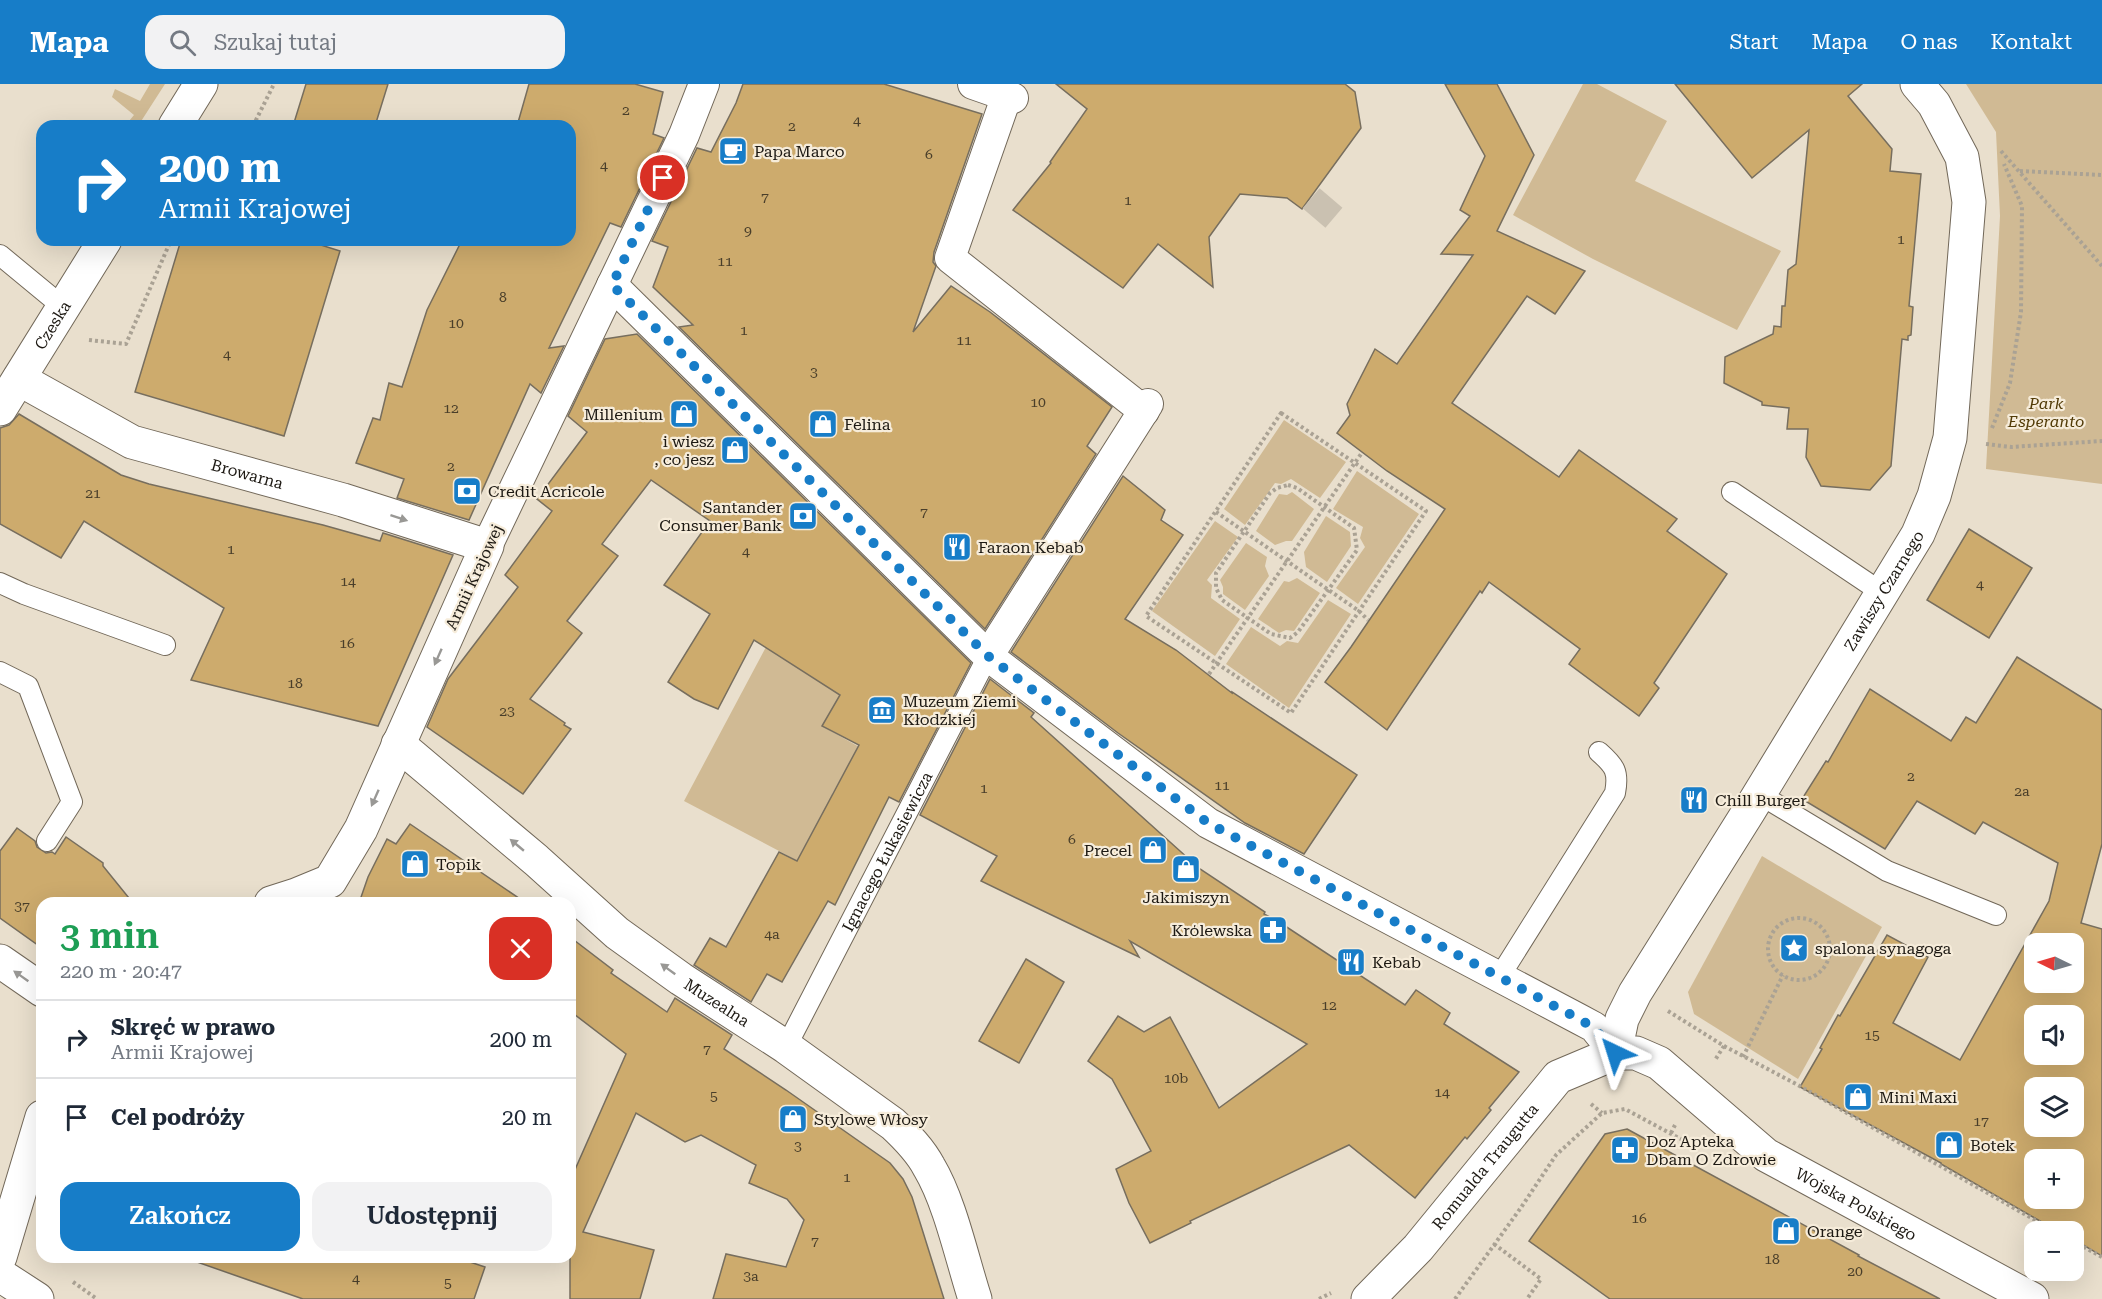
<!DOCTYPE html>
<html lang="pl">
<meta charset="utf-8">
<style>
:root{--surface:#fff;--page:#f2f2f3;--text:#1f2937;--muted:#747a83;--line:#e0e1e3;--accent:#177dc8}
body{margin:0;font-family:"Roboto Serif",serif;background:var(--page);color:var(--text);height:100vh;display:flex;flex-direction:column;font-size:22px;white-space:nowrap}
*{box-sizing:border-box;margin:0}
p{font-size:20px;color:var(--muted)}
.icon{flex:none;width:33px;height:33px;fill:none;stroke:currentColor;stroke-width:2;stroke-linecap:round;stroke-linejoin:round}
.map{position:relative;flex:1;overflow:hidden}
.panel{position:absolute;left:36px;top:813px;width:540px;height:366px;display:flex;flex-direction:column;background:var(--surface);border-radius:18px;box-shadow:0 6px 24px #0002}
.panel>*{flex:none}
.banner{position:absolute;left:36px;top:36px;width:540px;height:126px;border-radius:18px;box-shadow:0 6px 24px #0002;background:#177dc8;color:#fff;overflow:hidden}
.needle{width:39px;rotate:275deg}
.fabs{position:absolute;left:2024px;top:849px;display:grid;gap:12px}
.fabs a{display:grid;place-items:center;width:60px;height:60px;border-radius:12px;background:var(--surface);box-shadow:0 6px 24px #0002;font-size:30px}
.pin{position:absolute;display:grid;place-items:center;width:51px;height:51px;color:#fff;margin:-26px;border:3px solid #fff;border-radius:50%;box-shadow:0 2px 6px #0007}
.me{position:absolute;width:66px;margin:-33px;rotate:319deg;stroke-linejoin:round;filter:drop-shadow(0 0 4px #0008)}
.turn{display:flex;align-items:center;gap:21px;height:126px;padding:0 24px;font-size:27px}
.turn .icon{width:78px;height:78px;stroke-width:2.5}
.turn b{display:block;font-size:42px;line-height:51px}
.round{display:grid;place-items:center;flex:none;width:63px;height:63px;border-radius:18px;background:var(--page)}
.overview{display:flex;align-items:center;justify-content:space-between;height:102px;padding:0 24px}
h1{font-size:36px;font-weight:600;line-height:45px;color:#1e9e55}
.button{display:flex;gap:12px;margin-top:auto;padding:12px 24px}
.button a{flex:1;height:69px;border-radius:18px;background:var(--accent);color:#fff;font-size:24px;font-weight:600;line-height:69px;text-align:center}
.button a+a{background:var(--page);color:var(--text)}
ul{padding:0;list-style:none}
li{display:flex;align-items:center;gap:18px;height:78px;padding:0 24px;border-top:2px solid var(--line)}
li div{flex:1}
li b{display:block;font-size:22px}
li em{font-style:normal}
header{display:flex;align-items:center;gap:36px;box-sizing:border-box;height:84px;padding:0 30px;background:var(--accent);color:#fff}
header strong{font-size:28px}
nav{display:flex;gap:33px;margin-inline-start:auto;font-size:21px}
.search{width:420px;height:54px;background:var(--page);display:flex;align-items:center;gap:15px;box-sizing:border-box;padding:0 21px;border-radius:18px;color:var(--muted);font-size:22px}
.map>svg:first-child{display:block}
.green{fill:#d0ba94}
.building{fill:#cdab6d;stroke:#776e5e;stroke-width:1.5;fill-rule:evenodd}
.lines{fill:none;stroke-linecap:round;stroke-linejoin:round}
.pedestrian-tunnel{stroke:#cac1b1;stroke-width:30;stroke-dasharray:30 15;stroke-linecap:butt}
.service-casing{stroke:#726859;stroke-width:22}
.pedestrian-casing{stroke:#726859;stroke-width:32}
.minor-casing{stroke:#726859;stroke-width:35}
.path{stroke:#aaa294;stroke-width:4;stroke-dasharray:3 3;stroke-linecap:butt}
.service{stroke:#fff;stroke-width:20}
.pedestrian{stroke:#fff;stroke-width:30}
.minor{stroke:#fff;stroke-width:33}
.oneway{fill:#999895}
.route{stroke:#177dc8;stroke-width:10;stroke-dasharray:0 18}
.labels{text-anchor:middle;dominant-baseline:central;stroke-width:4.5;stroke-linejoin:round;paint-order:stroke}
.number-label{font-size:14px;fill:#493e2a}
.poi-label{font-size:16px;fill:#1d1913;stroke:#f6ecda;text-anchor:start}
.street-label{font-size:16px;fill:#1d1913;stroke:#f6ecda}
.park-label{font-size:16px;font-style:italic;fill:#523b07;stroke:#f6ecda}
</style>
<header>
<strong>Mapa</strong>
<div class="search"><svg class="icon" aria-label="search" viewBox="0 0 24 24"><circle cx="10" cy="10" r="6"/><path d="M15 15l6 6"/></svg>Szukaj tutaj</div>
<nav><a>Start</a><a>Mapa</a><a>O nas</a><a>Kontakt</a></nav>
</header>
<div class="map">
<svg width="2102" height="1215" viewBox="0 0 2102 1215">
<rect width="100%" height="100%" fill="#e9dfcd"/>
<g class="green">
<path d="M150,0H165L138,42H125L134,31L112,13L115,5L140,17Z"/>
<path d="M1583,0H1597L1667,37L1635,97L1781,167L1737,246L1593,175L1513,131Z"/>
<path d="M1966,0H2102V400L1986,385L2000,132L1996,48Z"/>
<path d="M1284,336L1346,378L1320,414L1291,395L1281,400L1275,399L1245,441L1224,425Z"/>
<path d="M1357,387L1419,430L1358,520L1336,504L1365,463L1360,454L1363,443L1333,425Z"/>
<path d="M1292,408L1314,425L1292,457H1286L1275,461L1256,447L1279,410L1287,411Z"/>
<path d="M1326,432L1350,448L1351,462L1327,498L1306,483L1304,468Z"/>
<path d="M1215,437L1238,453L1207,496L1212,501L1211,514L1240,535L1215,572L1152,527Z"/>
<path d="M1246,459L1267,473L1265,482L1269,492L1245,526L1223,510V503L1220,496Z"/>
<path d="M1297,494L1320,509L1294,547L1286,546L1279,549L1258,535L1284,497L1289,498Z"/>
<path d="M1328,516L1351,530L1289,624L1226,580L1251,543L1280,562L1287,557L1298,559Z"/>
<path d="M766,563L840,611L822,642L861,664L850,678L832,710L836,713L806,759L808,761L798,777L684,717Z"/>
<path d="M1762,772L1882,843L1798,995L1694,930L1688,908Z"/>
</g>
<g class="building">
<path d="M306,0H388L375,42H293Z"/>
<path d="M529,0H635L663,8L653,50L664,54L621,143L610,139L549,264L564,262L541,309L530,300L469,436L397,414L404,395L356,379L373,334L380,336L389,299L402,303L427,226L462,156H570V42H517Z"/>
<path d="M743,0H884L982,30L934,168L933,178L936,182L913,248L951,202L990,228L1112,323L1087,362L1096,370L985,545L679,243L693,241L653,203L668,163L652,157L697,64L711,68L736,19Z"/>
<path d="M1056,0H1345L1355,8L1361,44L1302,125L1287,114L1240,110L1209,153L1213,203L1158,160L1123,204L1013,126L1051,79L1050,78L1087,25Z"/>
<path d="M1445,0H1497L1534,71L1497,147L1585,187L1555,230L1527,212L1452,319L1559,393L1579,366L1677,435L1667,447L1727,490L1654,599L1659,604L1639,632L1569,580L1580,565L1489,498L1482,509L1480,507L1387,646L1325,598L1351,563L1445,425L1387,387L1337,349L1350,331L1347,320L1375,265L1397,280L1473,171L1441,170L1470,132L1460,126L1485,72Z"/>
<path d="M1675,0H1862L1848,12L1892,65L1890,87L1921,90L1909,222L1913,223L1911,251L1908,252V256L1902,255L1891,382L1870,406L1821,402L1806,373L1808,345H1787L1789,324L1762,321V318L1724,299L1725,273L1773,250L1774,242L1781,243L1782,222H1785L1788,186L1796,180L1809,46L1752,94Z"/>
<path d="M181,156H305L340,167L284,352L135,308Z"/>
<path d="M637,250L971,579L899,718L889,713L835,821L828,817L782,898L767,890L751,918L694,881L710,854L726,863L779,768L797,777L859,661L822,642L840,611L754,556L718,625L694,615L668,598L710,530L664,501L710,437L651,396L602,460L618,472L567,537L582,549L530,615L565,639L564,641L571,645L523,710L427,643L448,595L518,503L505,491L552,427L537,415L587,348L568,332L605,255Z"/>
<path d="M19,330L121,391L149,400L323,441L380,457L383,449L453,471L378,642L191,596L224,524L84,437L61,474L0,440V344L9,341Z"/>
<path d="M1123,392L1165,426L1161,436L1183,451L1125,535L1176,566L1232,609V608L1357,691L1304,770L1245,739L1118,649L1011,568Z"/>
<path d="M1969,445L2032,484L1989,554L1927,516Z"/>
<path d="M2017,573L2102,626V760L2081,839L2102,845V1172L2073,1155V1148H2059L1941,1080V1079L1800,1003L1822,965L1820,964L1838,931L1840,932L1887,851L1928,873L1893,939L1960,976L2049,817L2058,779L1983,738L1975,750L1917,717L1885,765L1802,715L1826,677L1828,678L1870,605L1951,657L1966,633L1976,639ZM2034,860H2073V898H2034ZM2034,932H2073V970H2034ZM2034,1004H2073V1042H2034ZM2034,1076H2073V1114H2034Z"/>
<path d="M990,595L1034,629L1031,633L1200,785L1265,828L1264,830L1276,836L1405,921L1416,906L1450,929L1444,940L1519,988L1489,1024L1491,1026L1467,1055L1465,1053L1415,1114L1349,1061L1190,1137L1191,1139L1150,1159L1129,1119L1116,1085L1151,1067L1112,995L1088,977L1118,932L1144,948L1170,933L1219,1024L1307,960L1130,857L1139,873L981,797L997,772L920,731Z"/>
<path d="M410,740L526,819H359L368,793L387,755L396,760Z"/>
<path d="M17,744L35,757L37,763L46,769L52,768L55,770L66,753L103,779V782L133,819H42V864L0,834V767Z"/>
<path d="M570,853L613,886L611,889L667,928L675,914L732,951L724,965L786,1006L890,1079L903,1095L912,1113L944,1215H713L726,1170L786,1183L804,1136L787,1115L749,1099L756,1081L701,1051L685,1058L636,1029L583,1148L654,1166L640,1215H570V1097L626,970L570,927Z"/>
<path d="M1026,875L1064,898L1019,979L979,957Z"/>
<path d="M1627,1045L1859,1171L1858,1172L1940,1215H1610L1529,1157L1605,1050Z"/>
<path d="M198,1173H455L485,1183L474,1215H303L197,1178Z"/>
</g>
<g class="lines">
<path class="pedestrian-tunnel" d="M1314,134L1331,114"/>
<g class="service-casing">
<g id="service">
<path d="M0,171L63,223"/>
<path d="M1732,408L1881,508"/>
<path d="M0,499L24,510L165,561"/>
<path d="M0,588L28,602L72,718L47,757"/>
<path d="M1759,710L1887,787L1996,831"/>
<path d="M1500,892L1615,709C1619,688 1615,682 1599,668"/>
<path id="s1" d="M786,963L988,572"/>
</g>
</g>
<g class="pedestrian-casing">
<g id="pedestrian">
<path d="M973,0L1013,14"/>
<path d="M1007,11L950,174L1144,327"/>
<path d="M612,201L988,572L1208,739L1579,935L1594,943L1615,969"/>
<path d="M487,462L684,51L704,0"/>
<path d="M988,572L1148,320"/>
</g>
</g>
<g class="minor-casing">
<g id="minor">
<path d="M175,42L201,0"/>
<path id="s2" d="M19,295L132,358L343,416L487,462L361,745L330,797L296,811L271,819"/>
<path id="s3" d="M0,325L105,156"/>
<path id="s4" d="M398,660L536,776L617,849L681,895L786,963L893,1040C907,1053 920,1066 929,1083C950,1118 962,1175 975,1215"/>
<path d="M0,877L42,906"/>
<path id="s5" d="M1615,969L1622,935L1635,909L1749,727L1918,450L1934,412L1950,354L1969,118L1962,73L1934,20L1917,0"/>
<path d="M0,1173L42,1033"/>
<path d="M0,1191L37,1215"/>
<path id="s6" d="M1368,1215L1418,1164L1558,993L1615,969H1636L1659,979L1766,1071L2032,1215"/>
</g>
</g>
<g class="path">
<path d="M253,42L274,0"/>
<path d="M2001,67L2102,182"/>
<path d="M2020,87L2102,91"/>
<path d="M89,256L126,260L171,156"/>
<path d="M1281,329L1426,427L1291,629L1146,532Z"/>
<path d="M1992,344L2010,299L2021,228L2022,122L2004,80"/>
<path d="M1986,360L2011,363L2102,357"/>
<path d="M1288,401L1297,404L1354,444L1357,466L1298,548L1290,554L1271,550L1222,516L1216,504V489L1270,409L1277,404Z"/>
<path d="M1216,428L1359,527L1368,536"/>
<path d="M1209,590L1361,370"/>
<circle cx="1799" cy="865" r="31"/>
<path d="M1668,927L1724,962L1715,976"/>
<path d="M1724,962L1798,1001L2056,1148"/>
<path d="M1743,973L1783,891"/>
<path d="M1591,1020L1602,1029"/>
<path d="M1671,1049L1675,1041"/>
<path d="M2073,1157L2102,1173"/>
<path d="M1494,1160L1541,1195L1527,1215"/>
<path d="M73,1198L97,1215"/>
<path d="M1319,1215L1331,1209"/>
<path d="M1455,1215L1520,1125L1556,1071L1602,1029L1625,1025L1690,1060"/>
</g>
<use href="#service" class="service"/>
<use href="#pedestrian" class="pedestrian"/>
<use href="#minor" class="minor"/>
</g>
<defs><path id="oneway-solid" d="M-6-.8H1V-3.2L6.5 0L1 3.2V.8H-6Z" transform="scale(1.5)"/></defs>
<g class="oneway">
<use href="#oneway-solid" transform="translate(399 434) rotate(18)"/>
<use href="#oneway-solid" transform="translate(438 573) rotate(114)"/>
<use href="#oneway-solid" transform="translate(375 714) rotate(114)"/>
<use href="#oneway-solid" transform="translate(517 761) rotate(-140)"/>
<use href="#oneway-solid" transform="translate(668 885) rotate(-144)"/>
<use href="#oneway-solid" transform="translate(21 892) rotate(-145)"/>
</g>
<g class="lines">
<path class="route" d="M663,94L612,201L988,572L1208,739L1579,935L1594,944L1615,969"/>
</g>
<defs>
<g id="cafe-square" transform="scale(1.5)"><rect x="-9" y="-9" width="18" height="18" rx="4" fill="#177dc8" stroke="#f6ecda"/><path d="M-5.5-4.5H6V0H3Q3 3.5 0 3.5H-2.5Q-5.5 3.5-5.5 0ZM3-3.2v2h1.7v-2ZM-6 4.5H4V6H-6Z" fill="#fff"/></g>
<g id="shop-square" transform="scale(1.5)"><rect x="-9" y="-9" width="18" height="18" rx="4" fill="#177dc8" stroke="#f6ecda"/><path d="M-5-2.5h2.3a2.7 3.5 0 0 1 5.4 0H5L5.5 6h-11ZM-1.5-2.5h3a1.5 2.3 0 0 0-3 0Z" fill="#fff"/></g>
<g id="bank-square" transform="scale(1.5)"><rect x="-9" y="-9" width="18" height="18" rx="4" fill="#177dc8" stroke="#f6ecda"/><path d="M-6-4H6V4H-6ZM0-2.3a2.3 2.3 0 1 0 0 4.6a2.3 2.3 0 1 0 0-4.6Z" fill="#fff"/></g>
<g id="restaurant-square" transform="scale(1.5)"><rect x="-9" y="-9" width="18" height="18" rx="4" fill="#177dc8" stroke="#f6ecda"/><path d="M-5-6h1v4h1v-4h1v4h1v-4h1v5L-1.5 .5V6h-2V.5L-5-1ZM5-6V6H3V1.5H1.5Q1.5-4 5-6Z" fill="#fff"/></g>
<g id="museum-square" transform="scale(1.5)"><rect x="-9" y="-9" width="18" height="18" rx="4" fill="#177dc8" stroke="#f6ecda"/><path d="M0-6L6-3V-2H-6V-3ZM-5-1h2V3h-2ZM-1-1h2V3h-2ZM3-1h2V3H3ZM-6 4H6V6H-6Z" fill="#fff"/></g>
<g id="pharmacy-square" transform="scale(1.5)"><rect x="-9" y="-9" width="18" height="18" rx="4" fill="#177dc8" stroke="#f6ecda"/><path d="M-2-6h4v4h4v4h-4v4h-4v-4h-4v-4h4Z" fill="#fff"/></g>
<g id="sight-square" transform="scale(1.5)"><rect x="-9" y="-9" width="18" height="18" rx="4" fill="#177dc8" stroke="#f6ecda"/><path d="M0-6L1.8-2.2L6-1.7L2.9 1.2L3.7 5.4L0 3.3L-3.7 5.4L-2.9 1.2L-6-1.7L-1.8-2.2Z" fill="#fff"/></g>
</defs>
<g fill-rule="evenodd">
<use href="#cafe-square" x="733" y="67"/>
<use href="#shop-square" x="684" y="330"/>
<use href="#shop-square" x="823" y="340"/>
<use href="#shop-square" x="735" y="366"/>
<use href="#bank-square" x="467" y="407"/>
<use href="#bank-square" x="803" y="432"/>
<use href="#restaurant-square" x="957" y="463"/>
<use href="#museum-square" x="882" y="626"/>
<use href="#restaurant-square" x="1694" y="716"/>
<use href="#shop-square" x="1153" y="766"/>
<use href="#shop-square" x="415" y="780"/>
<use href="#shop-square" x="1186" y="785"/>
<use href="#pharmacy-square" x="1273" y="846"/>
<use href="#sight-square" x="1794" y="864"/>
<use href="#restaurant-square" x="1351" y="878"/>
<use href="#shop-square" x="1858" y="1013"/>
<use href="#shop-square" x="793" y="1035"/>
<use href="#shop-square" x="1949" y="1061"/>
<use href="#pharmacy-square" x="1625" y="1066"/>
<use href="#shop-square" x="1786" y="1147"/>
</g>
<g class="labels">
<g class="number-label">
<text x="626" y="26">2</text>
<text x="857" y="36">4</text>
<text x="792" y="42">2</text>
<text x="929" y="70">6</text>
<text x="604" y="81">4</text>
<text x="765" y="113">7</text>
<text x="1128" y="116">1</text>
<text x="748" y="147">9</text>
<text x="1901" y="155">1</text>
<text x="725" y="177">11</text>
<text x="503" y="213">8</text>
<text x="456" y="239">10</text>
<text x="744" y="246">1</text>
<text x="964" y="256">11</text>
<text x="227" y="270">4</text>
<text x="814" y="288">3</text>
<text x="1038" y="318">10</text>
<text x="451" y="324">12</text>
<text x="451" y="382">2</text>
<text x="93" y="409">21</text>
<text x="924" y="428">7</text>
<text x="231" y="465">1</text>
<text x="746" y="467">4</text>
<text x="348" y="497">14</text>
<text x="1980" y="500">4</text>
<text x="347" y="559">16</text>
<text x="295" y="599">18</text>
<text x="507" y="627">23</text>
<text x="1911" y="692">2</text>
<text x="1222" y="701">11</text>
<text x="984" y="704">1</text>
<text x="2022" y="707">2a</text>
<text x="1072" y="755">6</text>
<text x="22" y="822">37</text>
<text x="772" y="850">4a</text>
<text x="1329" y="921">12</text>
<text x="1872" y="951">15</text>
<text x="707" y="965">7</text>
<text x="1176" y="994">10b</text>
<text x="1442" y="1008">14</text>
<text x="714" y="1012">5</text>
<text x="1981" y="1037">17</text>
<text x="798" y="1062">3</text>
<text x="847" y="1093">1</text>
<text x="1639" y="1134">16</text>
<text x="815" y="1157">7</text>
<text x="1772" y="1175">18</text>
<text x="1855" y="1187">20</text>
<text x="751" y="1192">3a</text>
<text x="356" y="1194">4</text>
<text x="448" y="1199">5</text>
</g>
<g class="poi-label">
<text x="754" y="67">Papa Marco</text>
<text x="663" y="330" text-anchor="end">Millenium</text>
<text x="844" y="340">Felina</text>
<text x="714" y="357" text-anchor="end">i wiesz<tspan x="714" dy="18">, co jesz</tspan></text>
<text x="488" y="407">Credit Acricole</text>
<text x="782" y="423" text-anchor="end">Santander<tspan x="782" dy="18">Consumer Bank</tspan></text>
<text x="978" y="463">Faraon Kebab</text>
<text x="903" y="617">Muzeum Ziemi<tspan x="903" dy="18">Kłodzkiej</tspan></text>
<text x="1715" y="716">Chill Burger</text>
<text x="1132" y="766" text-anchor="end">Precel</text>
<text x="436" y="780">Topik</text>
<text x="1186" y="813" text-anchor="middle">Jakimiszyn</text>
<text x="1252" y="846" text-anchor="end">Królewska</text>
<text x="1815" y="864">spalona synagoga</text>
<text x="1372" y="878">Kebab</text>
<text x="1879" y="1013">Mini Maxi</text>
<text x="814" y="1035">Stylowe Włosy</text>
<text x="1646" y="1057">Doz Apteka<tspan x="1646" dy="18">Dbam O Zdrowie</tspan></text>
<text x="1970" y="1061">Botek</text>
<text x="1807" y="1147">Orange</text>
</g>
<g class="street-label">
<text stroke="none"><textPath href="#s3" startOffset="99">Czeska</textPath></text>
<text stroke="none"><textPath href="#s2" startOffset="249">Browarna</textPath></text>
<text transform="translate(474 493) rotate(-65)">Armii Krajowej</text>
<text stroke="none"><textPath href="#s5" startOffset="537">Zawiszy Czarnego</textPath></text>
<text stroke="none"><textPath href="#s1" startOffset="220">Ignacego Łukasiewicza</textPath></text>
<text stroke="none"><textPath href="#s4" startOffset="411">Muzealna</textPath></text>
<text stroke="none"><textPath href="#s6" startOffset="177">Romualda Traugutta</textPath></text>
<text stroke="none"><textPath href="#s6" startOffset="644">Wojska Polskiego</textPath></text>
</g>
<g class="park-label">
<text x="2046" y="319">Park<tspan x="2046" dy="18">Esperanto</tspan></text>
</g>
</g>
</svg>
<div class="fabs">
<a><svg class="needle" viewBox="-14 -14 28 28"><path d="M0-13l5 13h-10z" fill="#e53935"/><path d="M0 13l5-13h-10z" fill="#747a83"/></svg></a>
<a><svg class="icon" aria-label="sound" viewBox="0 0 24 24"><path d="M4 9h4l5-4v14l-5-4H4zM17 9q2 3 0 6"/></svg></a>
<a><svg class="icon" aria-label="layers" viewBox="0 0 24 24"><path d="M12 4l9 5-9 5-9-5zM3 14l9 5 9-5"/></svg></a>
<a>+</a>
<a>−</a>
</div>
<div class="pin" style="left:663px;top:94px;background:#d93025"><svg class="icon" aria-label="arrive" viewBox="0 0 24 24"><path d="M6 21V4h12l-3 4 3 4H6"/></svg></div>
<svg class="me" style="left:1615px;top:969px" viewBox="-20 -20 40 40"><path d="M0-17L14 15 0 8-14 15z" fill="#177dc8" stroke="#fff" stroke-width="4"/></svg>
<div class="banner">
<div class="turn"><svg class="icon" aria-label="right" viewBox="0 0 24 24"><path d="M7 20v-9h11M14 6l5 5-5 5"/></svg><div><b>200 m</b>Armii Krajowej</div></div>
</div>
<section class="panel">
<div class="overview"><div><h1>3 min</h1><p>220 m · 20:47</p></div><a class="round" style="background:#d93025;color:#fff"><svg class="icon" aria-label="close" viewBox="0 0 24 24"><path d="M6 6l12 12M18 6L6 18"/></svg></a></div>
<ul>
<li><svg class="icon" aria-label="right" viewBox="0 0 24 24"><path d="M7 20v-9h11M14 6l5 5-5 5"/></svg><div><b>Skręć w prawo</b><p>Armii Krajowej</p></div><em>200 m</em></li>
<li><svg class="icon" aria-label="arrive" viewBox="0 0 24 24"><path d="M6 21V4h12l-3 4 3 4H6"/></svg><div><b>Cel podróży</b></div><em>20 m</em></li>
</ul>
<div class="button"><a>Zakończ</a><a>Udostępnij</a></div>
</section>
</div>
